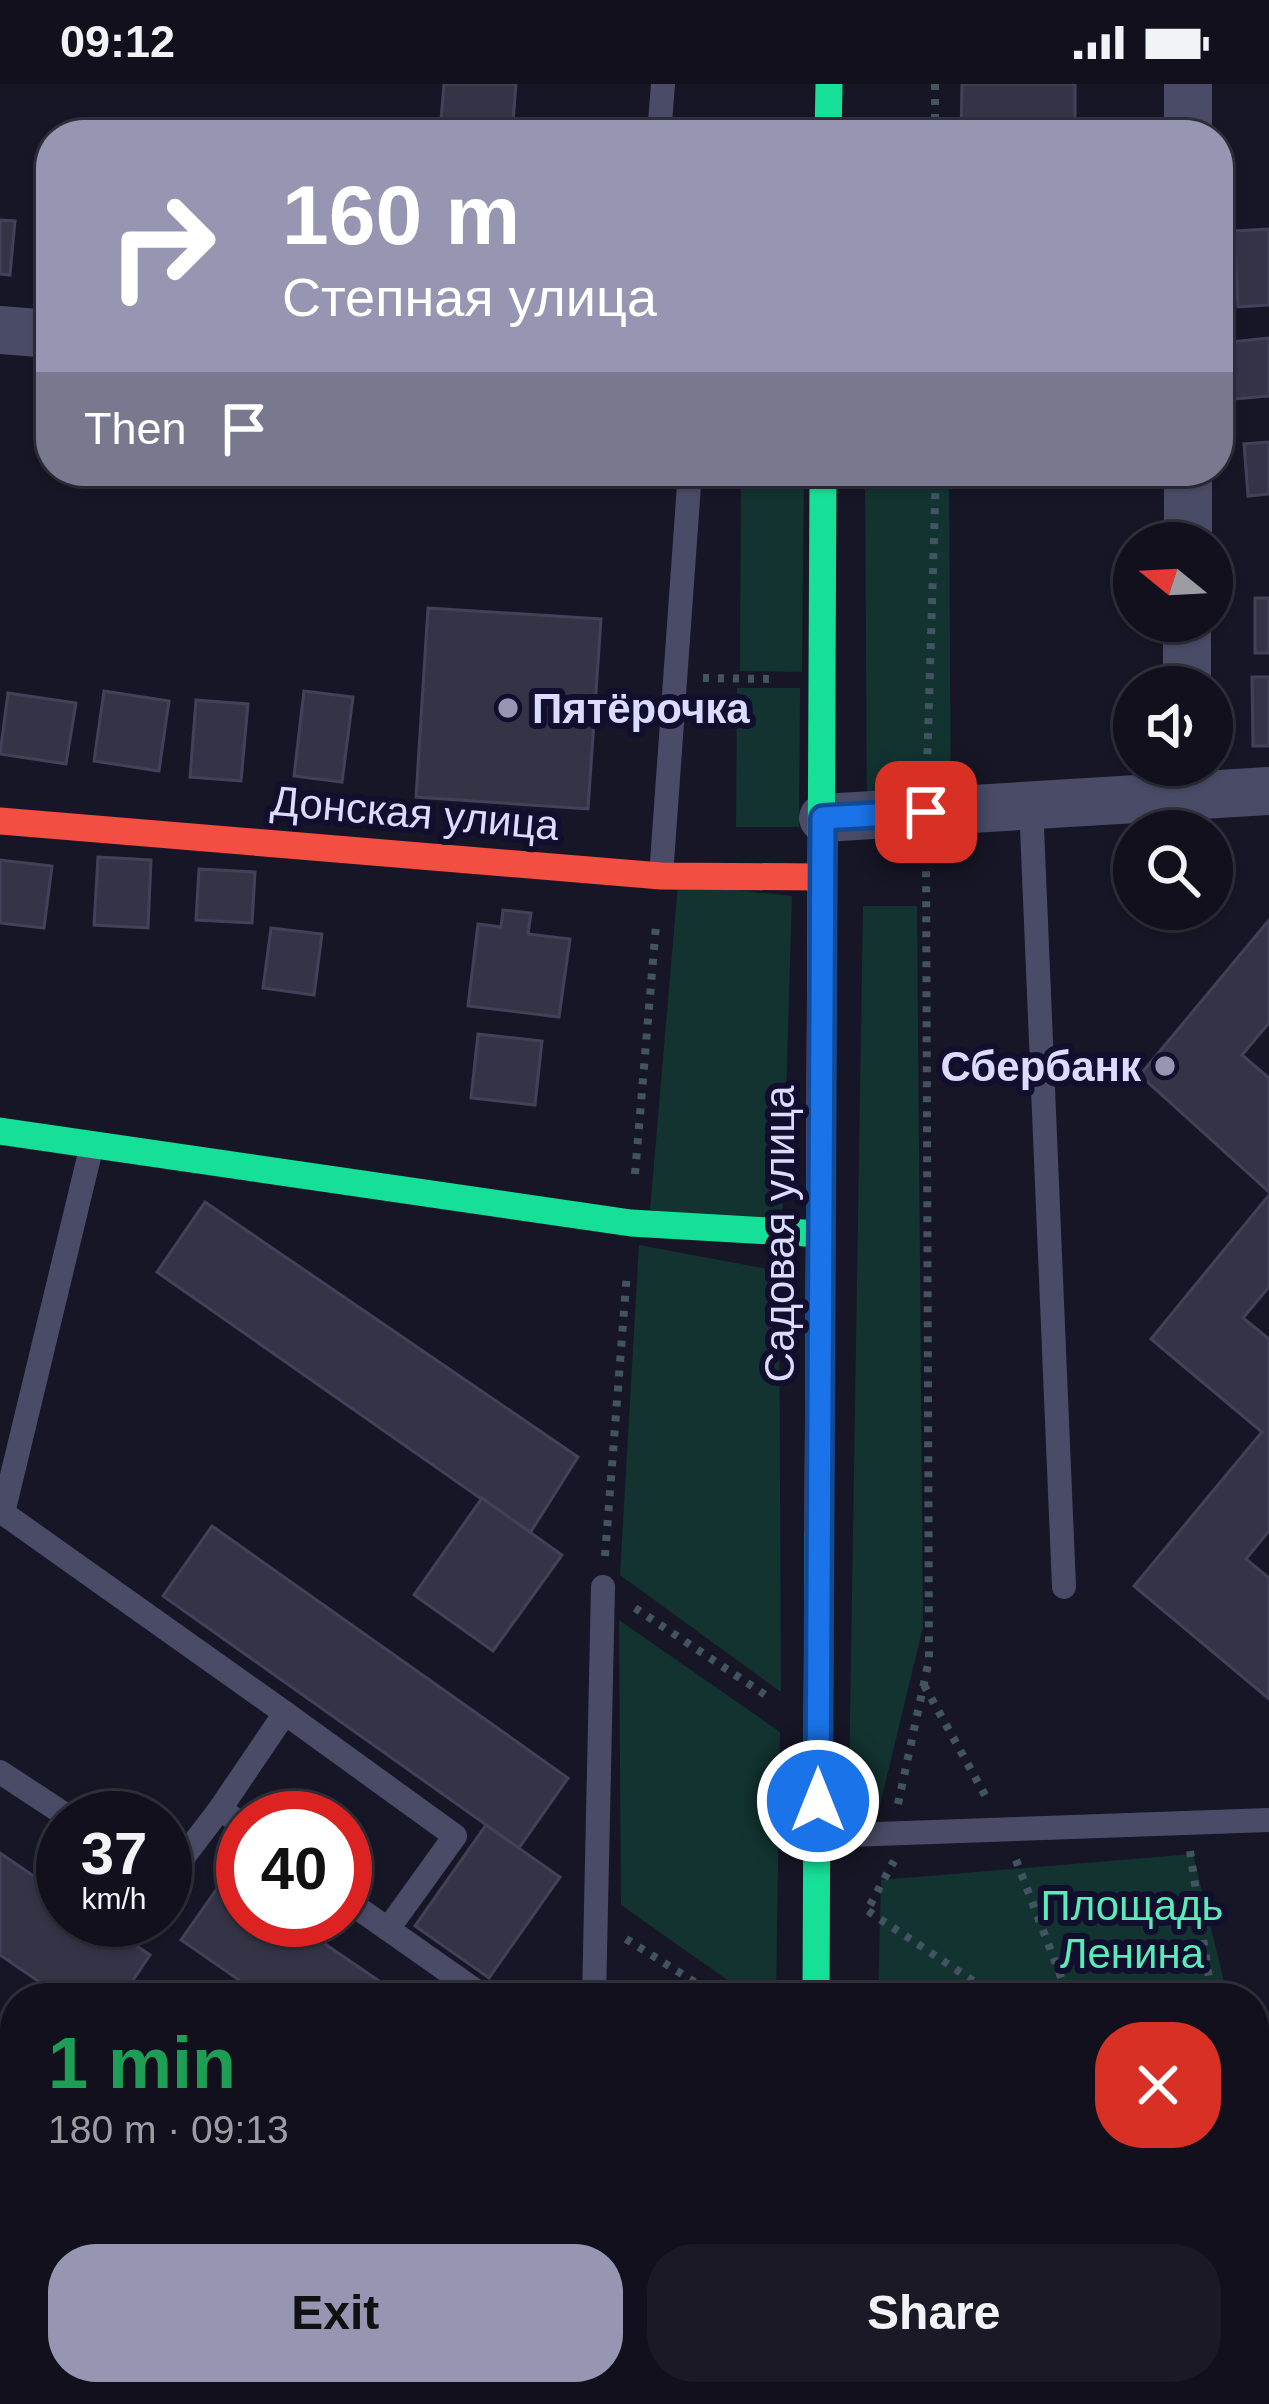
<!DOCTYPE html>
<meta charset="utf-8">
<style>
:root{--surface:#11101c;--page:#1a1925;--text:#f1f3f6;--muted:#9c9da3;--line:#30303b;--accent:#9696b3}
body{margin:0;font-family:Arial,sans-serif;background:var(--page);color:var(--text);height:100vh;display:flex;flex-direction:column;font-size:45px;white-space:nowrap}
*{box-sizing:border-box;margin:0}
p{font-size:39px;color:var(--muted)}
.icon{flex:none;width:66px;height:66px;fill:none;stroke:currentColor;stroke-width:2;stroke-linecap:round;stroke-linejoin:round}
.map{position:relative;flex:1;overflow:hidden}
.details{position:absolute;left:0px;top:1899px;width:1269px;height:423px;display:flex;flex-direction:column;background:var(--surface);border-radius:48px 48px 0 0;box-shadow:0 3px 9px #0004,0 0 0 3px var(--line)}
.details>*{flex:none}
.top-card{position:absolute;left:36px;top:36px;width:1197px;height:366px;border-radius:48px;box-shadow:0 3px 9px #0004,0 0 0 3px var(--line);background:#9696b3;color:#fff;overflow:hidden}
.needle{width:78px;rotate:288deg}
.buttons{position:absolute;left:1113px;top:438px;display:grid;gap:24px}
.buttons a{display:grid;place-items:center;width:120px;height:120px;border-radius:50%;background:var(--surface);box-shadow:0 3px 9px #0004,0 0 0 3px var(--line);font-size:60px}
.speed{position:absolute;left:36px;top:1707px;display:flex;gap:24px;font-size:60px;font-weight:700;text-align:center}
.speed>*{display:grid;place-content:center;width:156px;height:156px;border-radius:50%;background:var(--surface);box-shadow:0 3px 9px #0004,0 0 0 3px var(--line);line-height:1}
.speed small{font-size:30px;font-weight:400}
.speed .limit{border:18px solid #d22;background:#fff;color:#111}
.pin{position:absolute;display:grid;place-items:center;width:102px;height:102px;color:#fff;margin:-51px;border-radius:24px;box-shadow:0 6px 18px #0006}
.me{position:absolute;width:132px;margin:-66px;rotate:0deg;stroke-linejoin:round;filter:drop-shadow(0 0 9px #0008)}
.turn{display:flex;align-items:center;gap:42px;height:252px;padding:0 48px;font-size:54px}
.turn .icon{width:156px;height:156px;stroke-width:2.5}
.turn b{display:block;font-size:84px;line-height:102px}
.then{display:flex;align-items:center;height:114px;padding:0 48px;background:#0003;gap:24px;font-size:45px}
.round{display:grid;place-items:center;flex:none;width:126px;height:126px;border-radius:48px;background:var(--page)}
.head{display:flex;align-items:center;justify-content:space-between;height:204px;padding:0 48px}
h1{font-size:72px;font-weight:700;line-height:90px;color:#1e9e55}
.action{display:flex;gap:24px;margin-top:auto;padding:24px 48px}
.action a{flex:1;height:138px;border-radius:48px;background:var(--accent);color:#111;font-size:48px;font-weight:700;line-height:138px;text-align:center}
.action a+a{background:var(--page);color:var(--text)}
.status{display:flex;justify-content:space-between;align-items:center;height:84px;padding:0 60px;background:var(--surface);direction:ltr}
.status svg{height:33px;fill:currentColor}
.map>svg:first-child{display:block}
.green{fill:#123330}
.building{fill:#353447;stroke:#424159;stroke-width:3}
.lines{fill:none;stroke-linecap:round;stroke-linejoin:round}
.path{stroke:#425362;stroke-width:8;stroke-dasharray:6 9;stroke-linecap:butt}
.lane{stroke:#4a4c67;stroke-width:24}
.street{stroke:#4a4c67;stroke-width:48}
.fast{stroke:#16e098;stroke-width:27}
.slow{stroke:#ffcf43;stroke-width:27}
.jam{stroke:#f24e42;stroke-width:27}
.route-casing{stroke:#114b97;stroke-width:30}
.route{stroke:#1a73e8;stroke-width:21}
.poi-dot{fill:#9696b3;stroke:#110f2d;stroke-width:4.5}
.labels{text-anchor:middle;dominant-baseline:central;stroke-width:12;stroke-linejoin:round;paint-order:stroke}
.poi-label{font-size:42px;font-weight:bold;fill:#dbdbff;stroke:#110f2d;text-anchor:start}
.street-label{font-size:42px;fill:#dbdbff;stroke:#110f2d}
.park-label{font-size:42px;fill:#5aebb8;stroke:#110f2d}
</style>
<div class="status"><b>09:12</b><svg viewBox="0 0 49 12"><path d="M0 12V9h3v3zM5 12V6h3v6zM10 12V3h3v9zM15 12V0h3v12zM26 1h20v11H26zM47 4h2v5h-2z"/></svg></div>
<div class="map">
<svg width="1269" height="2320" viewBox="0 0 1269 2320">
<rect width="100%" height="100%" fill="#171626"/>
<g class="green">
<path d="M741,387H804L802,588L740,587Z"/>
<path d="M865,387H949L951,751L867,752Z"/>
<path d="M737,604H800L799,743H736Z"/>
<path d="M678,800L792,812L782,1145L650,1126Z"/>
<path d="M863,822H917L923,1543L879,1725L868,1723L849,1697Z"/>
<path d="M639,1161L779,1187L781,1608L620,1491Z"/>
<path d="M619,1536L780,1648L776,1914H753L621,1821Z"/>
<path d="M1193,1770L1228,1914H878L881,1796Z"/>
<path d="M1254,1952L1269,1962V2320H867V2307H1254Z"/>
<path d="M585,2307H753V2320H582Z"/>
</g>
<g class="building">
<path d="M444,0H516L512,51L440,47Z"/>
<path d="M962,0H1075V51H961Z"/>
<path d="M0,136L15,137L10,191L0,190Z"/>
<path d="M1269,145V221L1238,223L1234,147Z"/>
<path d="M1269,254V312L1235,315L1229,258Z"/>
<path d="M48,294H51V363L42,362Z"/>
<path d="M1269,358V410L1248,412L1244,360Z"/>
<path d="M544,387H601L600,402L544,399Z"/>
<rect x="1255" y="514" width="14" height="55"/>
<path d="M428,524L601,535L588,725L416,713Z"/>
<path d="M1252,593H1269V662H1253Z"/>
<path d="M104,607L169,617L159,687L94,677Z"/>
<path d="M304,607L353,613L342,698L294,692Z"/>
<path d="M8,609L76,619L66,680L0,670Z"/>
<path d="M196,616L248,620L241,697L190,693Z"/>
<path d="M98,773L151,776L148,844L94,841Z"/>
<path d="M0,776L52,782L44,844L0,839Z"/>
<path d="M199,785L255,788L252,839L196,836Z"/>
<path d="M503,826L531,829L528,850L570,855L559,933L468,922L478,840L501,843Z"/>
<path d="M1269,836V939L1242,971L1269,994V1108L1140,991Z"/>
<path d="M271,844L322,850L314,911L263,904Z"/>
<path d="M478,950L542,957L535,1021L471,1014Z"/>
<path d="M1269,1111V1203L1243,1234L1269,1255V1447L1246,1475L1269,1494V1615L1134,1502L1262,1348L1151,1255Z"/>
<path d="M205,1118L578,1373L530,1449L157,1188Z"/>
<path d="M482,1414L562,1471L493,1567L414,1511Z"/>
<path d="M212,1442L568,1694L519,1764L163,1512Z"/>
<path d="M486,1741L560,1793L489,1894L415,1842Z"/>
<path d="M0,1769L63,1812V1836H99L150,1871L121,1914H63L0,1871Z"/>
<path d="M226,1792L243,1803V1836H290L404,1914H265L181,1856Z"/>
</g>
<g class="lines">
<g class="path">
<path d="M935,0V51"/>
<path d="M703,594L772,595"/>
<path d="M927,685L936,387"/>
<path d="M635,1090L656,841"/>
<path d="M605,1472L627,1188"/>
<path d="M635,1524L767,1612"/>
<path d="M924,1601L986,1713"/>
<path d="M898,1720L929,1576L926,766"/>
<path d="M1190,1767L1212,1914"/>
<path d="M1016,1776L1069,1914"/>
<path d="M870,1821L894,1777"/>
<path d="M868,1827L999,1914"/>
<path d="M626,1855L720,1914"/>
<path d="M0,1982L15,1992"/>
<path d="M1254,1998L1269,2008"/>
<path d="M1254,2084L1269,2094"/>
<path d="M1254,2105L1269,2082"/>
<path d="M1254,2186L1269,2163"/>
<path d="M1254,2207L1269,2217"/>
<path d="M0,2250L15,2260"/>
<path d="M1254,2268L1269,2245"/>
<path d="M1254,2288L1269,2298"/>
<path d="M90,2307L111,2320"/>
<path d="M473,2307L492,2320"/>
<path d="M911,2307L931,2320"/>
<path d="M1098,2307L1118,2320"/>
<path d="M1056,2320L1065,2307"/>
<path d="M1219,2320L1228,2307"/>
</g>
<g class="lane">
<path d="M659,51L663,0"/>
<path d="M1031,720L1064,1503"/>
<path d="M661,792L690,387"/>
<path d="M91,1065L3,1429L285,1629L220,1725L243,1741"/>
<path d="M285,1629L455,1752L388,1845"/>
<path d="M0,1688L70,1734"/>
<path d="M820,1752L1269,1736"/>
<path d="M165,1797L220,1725"/>
<path d="M345,1815L486,1914"/>
<path d="M594,1914L603,1503"/>
<path d="M566,2320L568,2307"/>
</g>
<g class="street">
<path d="M1188,51V0"/>
<path d="M0,246L51,250"/>
<path d="M1188,459V387"/>
<path d="M1187,603V537"/>
<path d="M823,734L1269,707"/>
</g>
<g class="fast">
<path d="M828,51L829,0"/>
<path d="M821,804L823,387"/>
<path d="M0,1047L631,1139L821,1150"/>
<path d="M816,1914L818,1451"/>
<path d="M333,2307L352,2320"/>
</g>
<path class="slow" d="M259,2307L278,2320"/>
<g class="jam">
<path d="M0,737L661,792L823,793"/>
<path d="M818,1451L821,804"/>
<path d="M0,2131L15,2141"/>
<path d="M811,2307V2320"/>
</g>
</g>
<g class="lines">
<g class="route-casing">
<path id="route" d="M818,1717L823,734L926,728"/>
</g>
<use href="#route" class="route"/>
</g>
<g class="poi-dot">
<circle cx="508" cy="624" r="12"/>
<circle cx="1165" cy="982" r="12"/>
</g>
<g class="labels">
<g class="poi-label">
<text x="532" y="624">Пятёрочка</text>
<text x="1141" y="982" text-anchor="end">Сбербанк</text>
</g>
<g class="street-label">
<text transform="translate(415 729) rotate(5)">Донская улица</text>
<text transform="translate(779 1150) rotate(-90)">Садовая улица</text>
</g>
<g class="park-label">
<text x="1132" y="1821">Площадь<tspan x="1132" dy="48">Ленина</tspan></text>
</g>
</g>
</svg>
<div class="buttons">
<a><svg class="needle" viewBox="-14 -14 28 28"><path d="M0-13l5 13h-10z" fill="#e53935"/><path d="M0 13l5-13h-10z" fill="#9c9da3"/></svg></a>
<a><svg class="icon" aria-label="sound" viewBox="0 0 24 24"><path d="M4 9h4l5-4v14l-5-4H4zM17 9q2 3 0 6"/></svg></a>
<a><svg class="icon" aria-label="search" viewBox="0 0 24 24"><circle cx="10" cy="10" r="6"/><path d="M15 15l6 6"/></svg></a>
</div>
<div class="speed"><div>37<small>km/h</small></div><div class="limit">40</div></div>
<div class="pin" style="left:926px;top:728px;background:#d93025"><svg class="icon" aria-label="arrive" viewBox="0 0 24 24"><path d="M6 21V4h12l-3 4 3 4H6"/></svg></div>
<svg class="me" style="left:818px;top:1717px" viewBox="-20 -20 40 40"><circle r="17" fill="#1a73e8" stroke="#fff" stroke-width="3"/><path d="M0-11L8 9 0 5-8 9z" fill="#fff"/></svg>
<div class="top-card">
<div class="turn"><svg class="icon" aria-label="right" viewBox="0 0 24 24"><path d="M7 20v-9h11M14 6l5 5-5 5"/></svg><div><b>160 m</b>Степная улица</div></div>
<div class="then">Then<svg class="icon" aria-label="arrive" viewBox="0 0 24 24"><path d="M6 21V4h12l-3 4 3 4H6"/></svg></div>
</div>
<section class="details">
<div class="head"><div><h1>1 min</h1><p>180 m · 09:13</p></div><a class="round" style="background:#d93025;color:#fff"><svg class="icon" aria-label="close" viewBox="0 0 24 24"><path d="M6 6l12 12M18 6L6 18"/></svg></a></div>
<div class="action"><a>Exit</a><a>Share</a></div>
</section>
</div>
